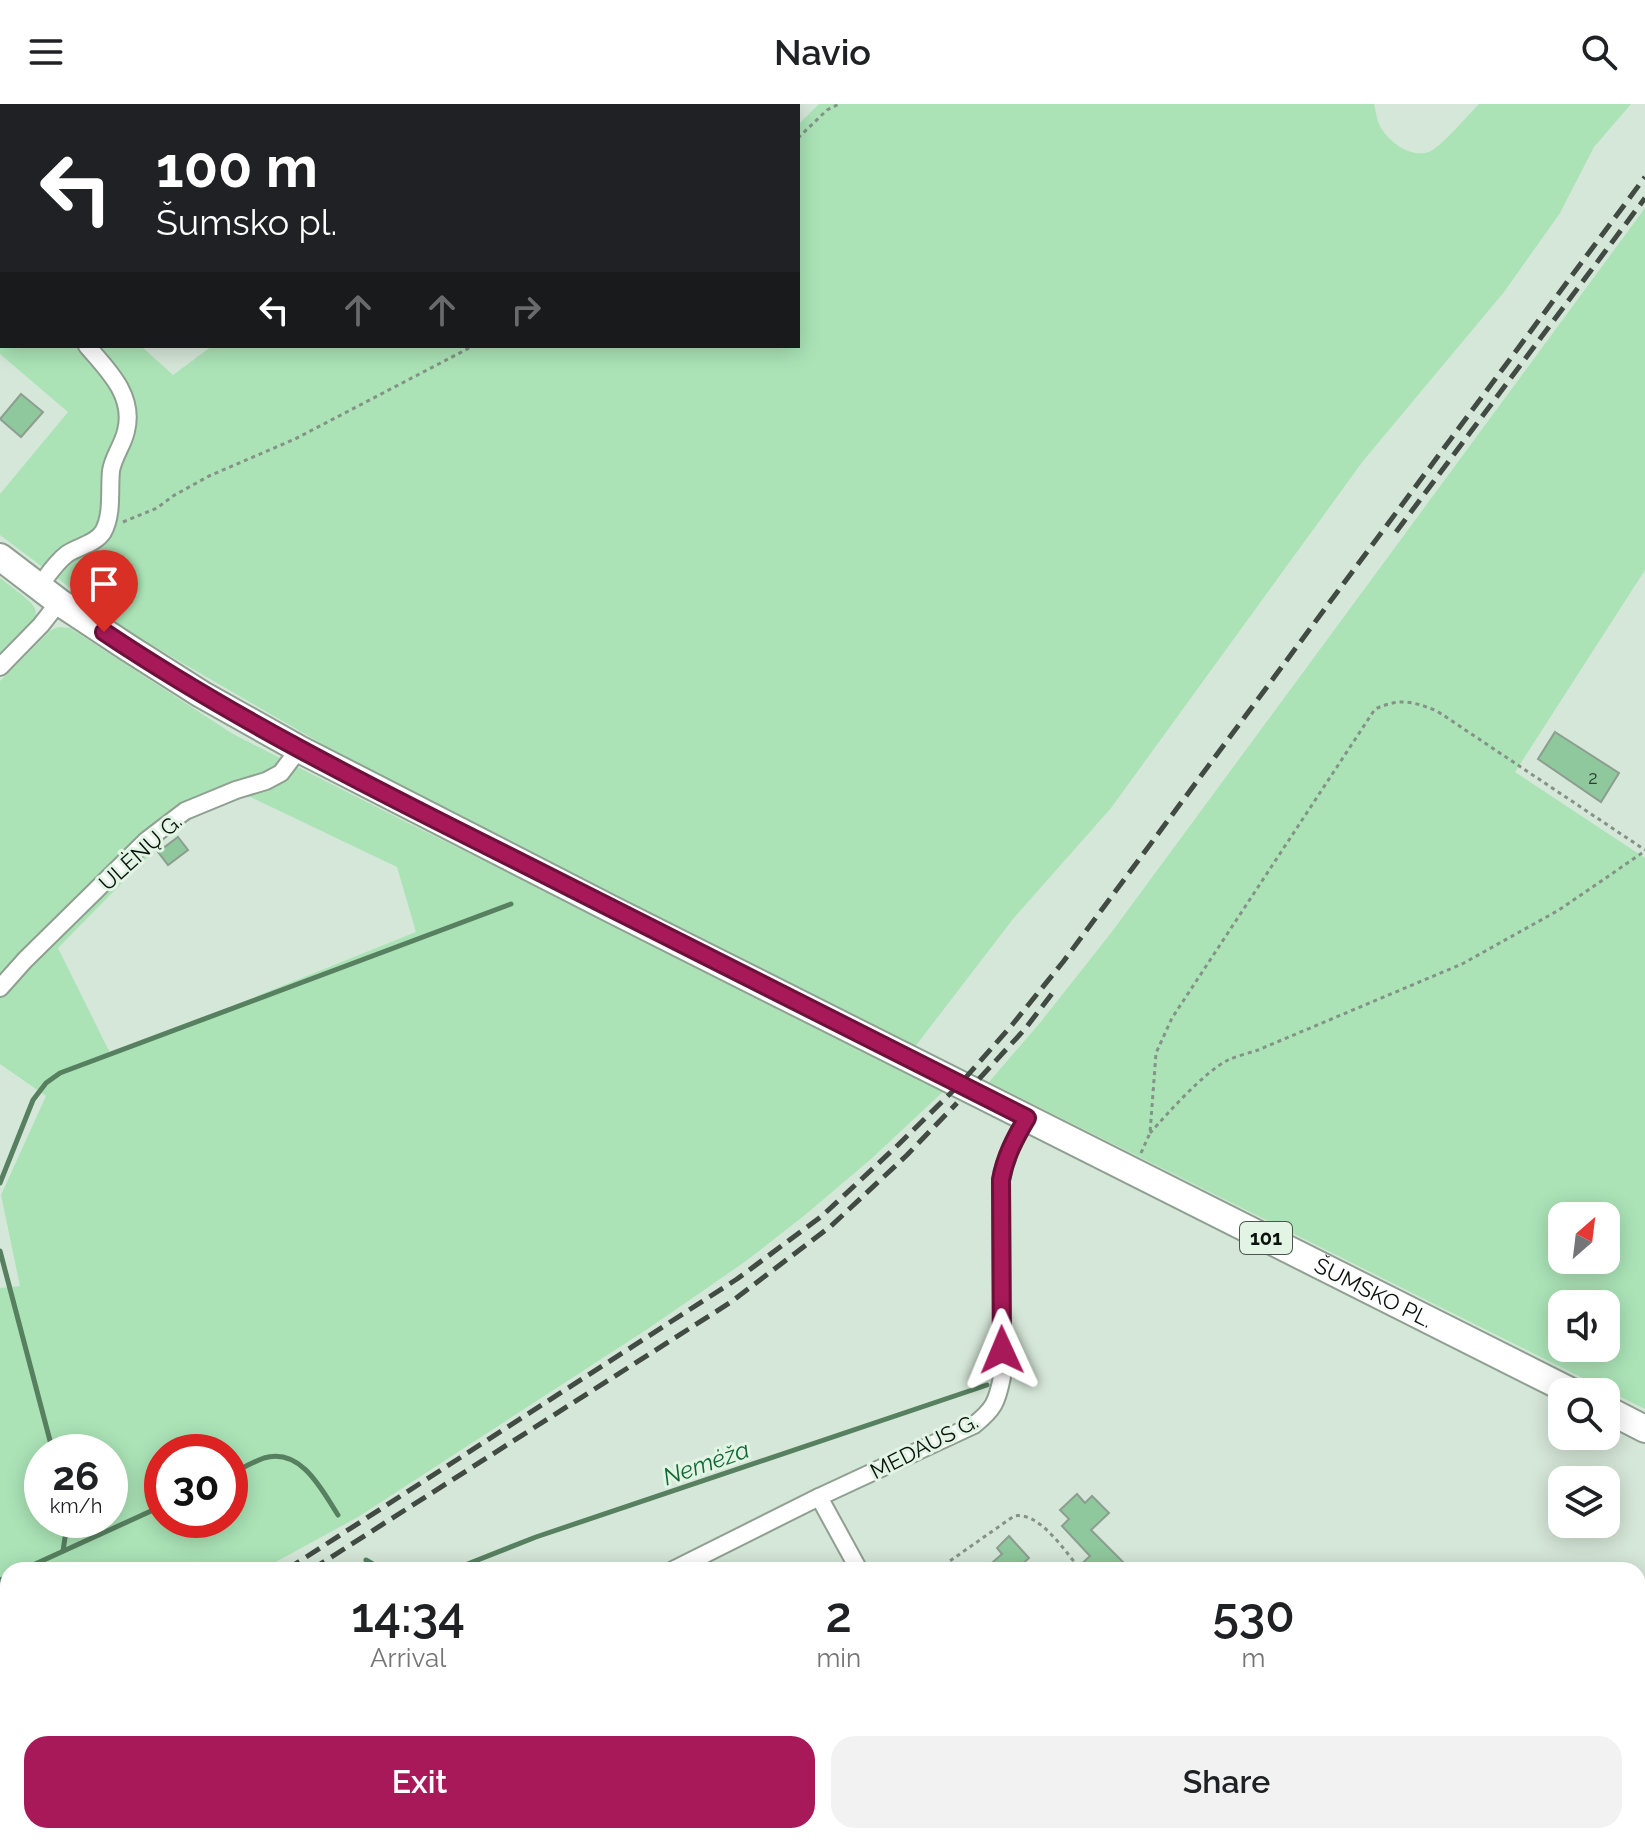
<!DOCTYPE html>
<meta charset="utf-8">
<style>
:root{--surface:#fff;--page:#f2f2f2;--text:#202124;--muted:#757577;--accent:#a71959}
body{margin:0;font-family:Raleway,sans-serif;background:var(--page);color:var(--text);height:100vh;display:flex;flex-direction:column;font-size:30px;white-space:nowrap}
*{box-sizing:border-box;margin:0}
p{font-size:26px;color:var(--muted)}
.icon{flex:none;width:44px;height:44px;fill:none;stroke:currentColor;stroke-width:2;stroke-linecap:round;stroke-linejoin:round}
.map{position:relative;flex:1;overflow:hidden}
.sheet{position:absolute;left:0px;top:1458px;width:1646px;height:282px;display:flex;flex-direction:column;background:var(--surface);border-radius:24px 24px 0 0;box-shadow:0 4px 20px #0003}
.sheet>*{flex:none}
.banner{position:absolute;left:0px;top:0px;width:800px;height:244px;box-shadow:0 4px 20px #0003;background:#202124;color:#fff;overflow:hidden}
.needle{width:52px;rotate:28deg}
.tools{position:absolute;left:1548px;top:1098px;display:grid;gap:16px}
.tools a{display:grid;place-items:center;width:72px;height:72px;border-radius:16px;background:var(--surface);box-shadow:0 4px 20px #0003;font-size:40px}
.speed{position:absolute;left:24px;top:1330px;display:flex;gap:16px;font-size:40px;font-weight:700;text-align:center}
.speed>*{display:grid;place-content:center;width:104px;height:104px;border-radius:50%;background:var(--surface);box-shadow:0 4px 20px #0003;line-height:1}
.speed small{font-size:20px;font-weight:400}
.speed .limit{border:12px solid #d22;background:#fff;color:#111}
.pin{position:absolute;display:grid;place-items:center;width:68px;height:68px;color:#fff;margin:-82px -34px;border-radius:50% 50% 50% 0;rotate:-45deg;box-shadow:0 0 8px #0007}
.pin .icon{rotate:45deg}
.me{position:absolute;width:88px;margin:-44px;rotate:359deg;stroke-linejoin:round;filter:drop-shadow(0 0 6px #0008)}
.turn{display:flex;align-items:center;gap:28px;height:168px;padding:0 24px;font-size:36px}
.turn .icon{width:104px;height:104px;stroke-width:2.5}
.turn b{display:block;font-size:56px;line-height:68px}
.lanes{display:flex;align-items:center;height:76px;padding:0 24px;background:#0003;justify-content:center;gap:40px;direction:ltr}
.lanes .off{opacity:.35}
.eta{display:flex;justify-content:space-evenly;align-items:center;height:136px;text-align:center}
.eta b{font-size:48px;font-weight:600;line-height:56px}
.action{display:flex;gap:16px;margin-top:auto;padding:16px 24px}
.action a{flex:1;height:92px;border-radius:24px;background:var(--accent);color:#fff;font-size:32px;font-weight:600;line-height:92px;text-align:center}
.action a+a{background:var(--page);color:var(--text)}
header{display:flex;justify-content:space-between;align-items:center;height:104px;padding:0 24px;background:var(--surface);font-size:36px;font-weight:600}
.map>svg:first-child{display:block}
.green{fill:#abe3b6;fill-rule:evenodd}
.lines{fill:none;stroke-linecap:round;stroke-linejoin:round}
.stream{stroke:#578060;stroke-width:5}
.building{fill:#8fc89c;stroke:#8d9e90;stroke-width:2}
.street-casing{stroke:#8fa092;stroke-width:20}
.primary-casing{stroke:#8fa092;stroke-width:30}
.path{stroke:#849287;stroke-width:3;stroke-dasharray:4 4;stroke-linecap:butt}
.street{stroke:#fff;stroke-width:16}
.primary{stroke:#fff;stroke-width:26}
.rail{stroke:#414a43;stroke-width:5;stroke-dasharray:16 8;stroke-linecap:butt}
.route-casing{stroke:#6d103a;stroke-width:20}
.route{stroke:#a71959;stroke-width:14}
.labels{text-anchor:middle;dominant-baseline:central;stroke-width:6;stroke-linejoin:round;paint-order:stroke}
.number-label{font-size:18px;fill:#2c3f30}
.shield{fill:#e2f5e5;stroke:#4c554d;stroke-width:2}
.shield-label{font-size:20px;font-weight:bold;fill:#0b110c}
.street-label{font-size:22px;fill:#0b110c;stroke:#e2f5e5}
.water-label{font-size:24px;font-style:italic;fill:#106933;stroke:#e2f5e5}
</style>
<header><svg class="icon" aria-label="menu" viewBox="0 0 24 24"><path d="M4 6h16M4 12h16M4 18h16"/></svg>Navio<svg class="icon" aria-label="search" viewBox="0 0 24 24"><circle cx="10" cy="10" r="6"/><path d="M15 15l6 6"/></svg></header>
<div class="map">
<svg width="1645" height="1739" viewBox="0 0 1645 1739">
<rect width="100%" height="100%" fill="#d5e7d8"/>
<g class="green">
<path d="M403,0H596L595,2H401Z"/>
<path d="M819,0H1374C1376,8 1377,17 1381,24C1390,39 1411,54 1429,48C1439,45 1469,10 1479,0H1631L1594,43L1560,109L1504,188L1363,357L1111,704L1013,815L914,944L543,758L329,644L160,546L118,520L0,431V390L68,308L0,250V111L2,113V242H141L173,271L212,242H798V21Z"/>
<path d="M1645,104V466L1515,668L1645,754V1305L989,978L1039,920L1111,829ZM1562,1112H1606V1156H1562ZM1562,1200H1606V1244H1562Z"/>
<path d="M0,474C10,482 22,490 31,499C49,517 13,542 0,554Z"/>
<path d="M59,523L70,524L233,630L410,720L947,984L871,1055L805,1111L746,1157L649,1224L358,1413L261,1466H8V1618L0,1623V1184L20,1182L1,1091L46,992L0,960V577L51,526ZM248,692L397,763L416,828L111,951L58,844L176,724L208,706ZM42,1348H110V1416H42ZM162,1348H230V1416H162Z"/>
<path d="M393,1732H492L500,1739H389Z"/>
</g>
<g class="lines">
<g class="stream">
<path d="M0,1079L33,996L46,979L60,969L511,800"/>
<path d="M0,1147L53,1348"/>
<path d="M1015,1272L1029,1267"/>
<path d="M230,1370C241,1365 253,1358 264,1354C301,1343 322,1386 338,1411"/>
<path d="M63,1447L66,1427L65,1416"/>
<path d="M366,1456L383,1466"/>
<path d="M22,1466L162,1402"/>
<path d="M435,1466L465,1461L536,1433L987,1281"/>
<path d="M0,1476L8,1473"/>
</g>
</g>
<g class="building">
<path d="M21,290L43,308L21,333L0,315Z"/>
<path d="M1555,628L1619,669L1601,698L1538,655Z"/>
<path d="M178,733L188,746L168,761L158,748Z"/>
<path d="M1077,1390L1085,1399L1092,1392L1109,1409L1091,1426L1124,1459L1116,1466H1075L1090,1452L1062,1422L1069,1415L1060,1406Z"/>
<path d="M1009,1432L1029,1454L1016,1466H984L1002,1450L997,1444Z"/>
</g>
<g class="lines">
<g class="street-casing">
<g id="street">
<path d="M0,146L2,148"/>
<path d="M39,483C48,471 55,459 67,450C79,442 95,440 103,428C113,411 109,386 111,367C113,353 123,341 126,327C135,292 108,266 87,242"/>
<path d="M0,563L41,521L59,498"/>
<path d="M0,884L25,856L147,736L185,707L236,686L266,677L281,669L299,645"/>
<path d="M819,1393L859,1466"/>
<path d="M673,1466L819,1393L974,1321C994,1305 997,1298 1002,1273L1001,1076C1005,1053 1015,1034 1027,1014"/>
<path d="M811,1732L816,1739"/>
<path d="M1111,1732L1117,1739"/>
<path d="M372,1739L375,1732"/>
</g>
</g>
<g class="primary-casing">
<g id="primary">
<path id="s1" d="M0,453L59,498L127,543L201,590L299,645L613,806L1572,1288"/>
<path d="M1606,1305L1645,1325"/>
</g>
</g>
<g class="path">
<path d="M608,2L610,0"/>
<path d="M798,34L827,6L839,0"/>
<path d="M123,418L157,404L173,392L209,372L295,335L473,242"/>
<path d="M1150,1029C1169,1008 1203,969 1228,956C1237,952 1249,949 1258,946L1462,860L1559,806L1645,747"/>
<path d="M1141,1049L1150,1029L1156,949L1172,914L1375,605C1400,594 1412,597 1437,607L1645,746"/>
<path d="M937,1466L1014,1412C1040,1407 1065,1448 1081,1466"/>
<path d="M1333,1732L1340,1739"/>
<path d="M1016,1739L1024,1732"/>
</g>
<use href="#street" class="street"/>
<use href="#primary" class="primary"/>
<g class="rail">
<path d="M1396,428L1645,94"/>
<path d="M979,975L1025,925L1054,887"/>
<path d="M286,1466L737,1175L822,1112L898,1041L960,980L1012,921L1063,858L1645,73"/>
<path d="M311,1466L731,1198L831,1122L907,1051L957,999"/>
<path d="M0,1644L8,1639"/>
<path d="M0,1660L8,1655"/>
</g>
</g>
<g class="lines">
<g class="route-casing">
<path id="route" d="M104,528C231,613 366,681 502,749C677,838 853,925 1027,1014C1015,1034 1005,1053 1001,1076L1002,1246"/>
</g>
<use href="#route" class="route"/>
</g>
<g class="labels">
<g class="number-label">
<text x="1593" y="673">2</text>
</g>
<rect class="shield" x="1240" y="1118" width="52" height="32" rx="6"/>
<g class="shield-label">
<text x="1266" y="1134">101</text>
</g>
<g class="street-label">
<text transform="translate(140 748) rotate(-42)">ULĖNŲ G.</text>
<text stroke="none"><textPath href="#s1" startOffset="1560">ŠUMSKO PL.</textPath></text>
<text transform="translate(924 1342) rotate(-27)">MEDAUS G.</text>
</g>
<g class="water-label">
<text transform="translate(706 1359) rotate(-19)">Nemėža</text>
</g>
</g>
</svg>
<div class="tools">
<a><svg class="needle" viewBox="-14 -14 28 28"><path d="M0-13l5 13h-10z" fill="#e53935"/><path d="M0 13l5-13h-10z" fill="#757577"/></svg></a>
<a><svg class="icon" aria-label="sound" viewBox="0 0 24 24"><path d="M4 9h4l5-4v14l-5-4H4zM17 9q2 3 0 6"/></svg></a>
<a><svg class="icon" aria-label="search" viewBox="0 0 24 24"><circle cx="10" cy="10" r="6"/><path d="M15 15l6 6"/></svg></a>
<a><svg class="icon" aria-label="layers" viewBox="0 0 24 24"><path d="M12 4l9 5-9 5-9-5zM3 14l9 5 9-5"/></svg></a>
</div>
<div class="speed"><div>26<small>km/h</small></div><div class="limit">30</div></div>
<div class="pin" style="left:104px;top:528px;background:#d93025"><svg class="icon" aria-label="arrive" viewBox="0 0 24 24"><path d="M6 21V4h12l-3 4 3 4H6"/></svg></div>
<svg class="me" style="left:1002px;top:1246px" viewBox="-20 -20 40 40"><path d="M0-17L14 15 0 8-14 15z" fill="#a71959" stroke="#fff" stroke-width="4"/></svg>
<div class="banner">
<div class="turn"><svg class="icon" aria-label="left" viewBox="0 0 24 24"><path d="M17 20v-9H6M10 6l-5 5 5 5"/></svg><div><b>100 m</b>Šumsko pl.</div></div>
<div class="lanes"><svg class="icon" aria-label="left" viewBox="0 0 24 24"><path d="M17 20v-9H6M10 6l-5 5 5 5"/></svg><svg class="icon off" aria-label="ahead" viewBox="0 0 24 24"><path d="M12 20V5M6 11l6-6 6 6"/></svg><svg class="icon off" aria-label="ahead" viewBox="0 0 24 24"><path d="M12 20V5M6 11l6-6 6 6"/></svg><svg class="icon off" aria-label="right" viewBox="0 0 24 24"><path d="M7 20v-9h11M14 6l5 5-5 5"/></svg></div>
</div>
<section class="sheet">
<div class="eta">
<div><b>14:34</b><p>Arrival</p></div>
<div><b>2</b><p>min</p></div>
<div><b>530</b><p>m</p></div>
</div>
<div class="action"><a>Exit</a><a>Share</a></div>
</section>
</div>
